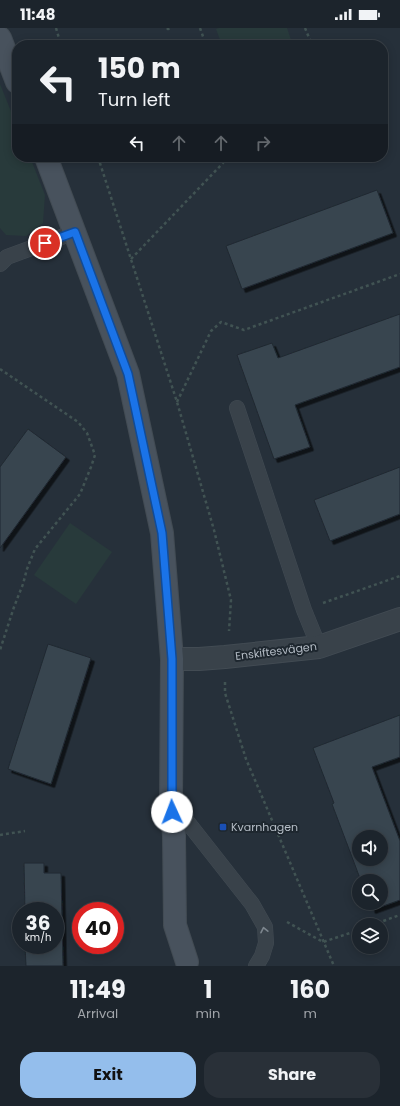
<!DOCTYPE html>
<meta charset="utf-8">
<style>
:root{--surface:#1c242c;--page:#293038;--text:#f1f3f6;--muted:#a0a4a9;--line:#3a4148;--accent:#94beec}
body{margin:0;font-family:Poppins,sans-serif;background:var(--page);color:var(--text);height:100vh;display:flex;flex-direction:column;font-size:15px;white-space:nowrap}
*{box-sizing:border-box;margin:0}
p{font-size:13px;color:var(--muted)}
.icon{flex:none;width:22px;height:22px;fill:none;stroke:currentColor;stroke-width:2;stroke-linecap:round;stroke-linejoin:round}
.map{position:relative;height:938px;overflow:hidden}
.side{display:flex;flex-direction:column;background:var(--surface);flex:1}
.side>*{flex:none}
.guide{position:absolute;left:12px;top:12px;width:376px;height:122px;border-radius:16px;box-shadow:0 2px 10px #0003,0 0 0 1px var(--line);background:#1c242c;color:var(--text);overflow:hidden}
.tools{position:absolute;left:352px;top:802px;display:grid;gap:8px}
.tools a{display:grid;place-items:center;width:36px;height:36px;border-radius:50%;background:var(--surface);box-shadow:0 2px 10px #0003,0 0 0 1px var(--line);font-size:20px}
.speed{position:absolute;left:12px;top:874px;display:flex;gap:8px;font-size:20px;font-weight:700;text-align:center}
.speed>*{display:grid;place-content:center;width:52px;height:52px;border-radius:50%;background:var(--surface);box-shadow:0 2px 10px #0003,0 0 0 1px var(--line);line-height:1}
.speed small{font-size:10px;font-weight:400}
.speed .limit{border:6px solid #d22;background:#fff;color:#111}
.pin{position:absolute;display:grid;place-items:center;width:34px;height:34px;color:#fff;margin:-17px;border:2px solid #fff;border-radius:50%;box-shadow:0 1px 4px #0007}
.me{position:absolute;width:44px;margin:-22px;rotate:358deg;stroke-linejoin:round;filter:drop-shadow(0 0 3px #0008)}
.turn{display:flex;align-items:center;gap:14px;height:84px;padding:0 20px;font-size:18px}
.turn .icon{width:52px;height:52px;stroke-width:2.5}
.turn b{display:block;font-size:28px;line-height:34px}
.lanes{display:flex;align-items:center;height:38px;padding:0 20px;background:#0003;justify-content:center;gap:20px;direction:ltr}
.lanes .off{opacity:.35}
.eta{display:flex;justify-content:space-evenly;align-items:center;height:68px;text-align:center}
.eta b{font-size:24px;font-weight:700;line-height:28px}
.primary-button{display:flex;gap:8px;margin-top:auto;padding:8px 20px}
.primary-button a{flex:1;height:46px;border-radius:16px;background:var(--accent);color:#111;font-size:16px;font-weight:700;line-height:46px;text-align:center}
.primary-button a+a{background:var(--page);color:var(--text)}
.status{display:flex;justify-content:space-between;align-items:center;height:28px;padding:0 20px;background:var(--surface);direction:ltr}
.status svg{height:11px;fill:currentColor}
.map>svg:first-child{display:block}
.green{fill:#283a3b}
.building{fill:#384550;stroke:#202931;fill-rule:evenodd;filter:url(#shadow)}
.lines{fill:none;stroke-linecap:round;stroke-linejoin:round}
.lane-casing{stroke:#424b53;stroke-width:16}
.street-casing{stroke:#424b53;stroke-width:24}
.secondary-casing{stroke:#424b53;stroke-width:24}
.path{stroke:#415353;stroke-width:2.5;stroke-dasharray:3 3;stroke-linecap:butt}
.lane{stroke:#39424a;stroke-width:15}
.street{stroke:#39424a;stroke-width:22}
.secondary{stroke:#48525d;stroke-width:22}
.oneway{stroke:#7d868e}
.route-casing{stroke:#114b97;stroke-width:10}
.route{stroke:#1a73e8;stroke-width:7}
.transit-dot{fill:#1a4fb4;stroke:#1e272f;stroke-width:1.5}
.labels{text-anchor:middle;dominant-baseline:central;stroke-width:4;stroke-linejoin:round;paint-order:stroke}
.street-label{font-size:11px;fill:#b5bdc6;stroke:#1e272f}
.poi-label{font-size:11px;fill:#b5bdc6;stroke:#1e272f;text-anchor:start}
</style>
<div class="status"><b>11:48</b><svg viewBox="0 0 49 12"><path d="M0 12V9h3v3zM5 12V6h3v6zM10 12V3h3v9zM15 12V0h3v12zM26 1h20v11H26zM47 4h2v5h-2z"/></svg></div>
<div class="map">
<svg width="400" height="938" viewBox="0 0 400 938">
<defs>
<filter id="shadow"><feDropShadow dx="3.5" dy="3.5" stdDeviation="0" flood-color="#0009"/></filter>
</defs>
<rect width="100%" height="100%" fill="#26303a"/>
<g class="green">
<path d="M219,0H287L292,15L285,17H222L216,1Z"/>
<path d="M0,56L17,98V129H30L45,167L43,195L26,208L6,207L0,200Z"/>
<path d="M70,495L112,524L76,576L34,547Z"/>
</g>
<g class="building">
<path d="M377,162L393,205L242,261L226,218Z"/>
<path d="M400,286V339L295,377L310,419L274,431L237,327L272,315L278,330Z"/>
<path d="M28,401L66,429L0,520V439Z"/>
<path d="M400,439V486L330,513L314,472Z"/>
<path d="M48,616L91,630L51,756L8,741Z"/>
<path d="M400,687V729L372,739L400,813V872L372,882L370,875H381V853H361L332,776L334,775L313,720ZM359,809H381V831H359Z"/>
<path d="M24,835H44V845H61L63,938H26L25,917H55V883H25Z"/>
</g>
<g class="lines">
<g class="lane-casing">
<g id="lane">
<path d="M0,236L7,229L75,204"/>
<path d="M237,380L304,582L319,619"/>
<path d="M171,773L252,876L265,899L266,915L262,928L256,938"/>
</g>
</g>
<g class="street-casing">
<path id="street" d="M172,631H199L225,629L319,619L400,591"/>
</g>
<g class="secondary-casing">
<g id="secondary">
<path d="M0,10L17,54"/>
<path d="M46,129L128,346L162,505L172,631L171,772L174,808L175,897L187,934"/>
</g>
</g>
<g class="path">
<path d="M56,0L61,17"/>
<path d="M167,0L168,1L172,0"/>
<path d="M200,0L206,17"/>
<path d="M305,0L312,17"/>
<path d="M98,129L177,374L214,502L231,572L229,603"/>
<path d="M131,231L223,135L226,129"/>
<path d="M0,341L78,394L87,405L95,427L91,439L80,466L35,521L27,541L23,556L14,579L0,622"/>
<path d="M177,374L211,303L221,294L244,302L400,246"/>
<path d="M323,575L400,548"/>
<path d="M225,654V665L246,731L334,938"/>
<path d="M0,807L25,803"/>
<path d="M287,894L323,914L359,902"/>
<path d="M372,897L400,887"/>
</g>
<use href="#lane" class="lane"/>
<use href="#street" class="street"/>
<use href="#secondary" class="secondary"/>
</g>
<defs><path id="oneway-chevron" d="M-2-3.5L2.5 0L-2 3.5" fill="none" stroke-width="1.6" stroke-linecap="round" stroke-linejoin="round"/></defs>
<use class="oneway" href="#oneway-chevron" transform="translate(264 902) rotate(-102)"/>
<g class="lines">
<g class="route-casing">
<path id="route" d="M45,215L75,204L128,346L162,505L172,631V784"/>
</g>
<use href="#route" class="route"/>
</g>
<rect class="transit-dot" x="219" y="795" width="8" height="8" rx="2"/>
<g class="labels">
<g class="street-label">
<text transform="translate(276 623) rotate(-7)">Enskiftesvägen</text>
</g>
<g class="poi-label">
<text x="231" y="799">Kvarnhagen</text>
</g>
</g>
</svg>
<div class="tools">
<a><svg class="icon" aria-label="sound" viewBox="0 0 24 24"><path d="M4 9h4l5-4v14l-5-4H4zM17 9q2 3 0 6"/></svg></a>
<a><svg class="icon" aria-label="search" viewBox="0 0 24 24"><circle cx="10" cy="10" r="6"/><path d="M15 15l6 6"/></svg></a>
<a><svg class="icon" aria-label="layers" viewBox="0 0 24 24"><path d="M12 4l9 5-9 5-9-5zM3 14l9 5 9-5"/></svg></a>
</div>
<div class="speed"><div>36<small>km/h</small></div><div class="limit">40</div></div>
<div class="pin" style="left:45px;top:215px;background:#d93025"><svg class="icon" aria-label="arrive" viewBox="0 0 24 24"><path d="M6 21V4h12l-3 4 3 4H6"/></svg></div>
<svg class="me" style="left:172px;top:784px" viewBox="-20 -20 40 40"><circle r="19" fill="#fff"/><path d="M0-13L10 11 0 6-10 11z" fill="#1a73e8"/></svg>
<div class="guide">
<div class="turn"><svg class="icon" aria-label="left" viewBox="0 0 24 24"><path d="M17 20v-9H6M10 6l-5 5 5 5"/></svg><div><b>150 m</b>Turn left</div></div>
<div class="lanes"><svg class="icon" aria-label="left" viewBox="0 0 24 24"><path d="M17 20v-9H6M10 6l-5 5 5 5"/></svg><svg class="icon off" aria-label="ahead" viewBox="0 0 24 24"><path d="M12 20V5M6 11l6-6 6 6"/></svg><svg class="icon off" aria-label="ahead" viewBox="0 0 24 24"><path d="M12 20V5M6 11l6-6 6 6"/></svg><svg class="icon off" aria-label="right" viewBox="0 0 24 24"><path d="M7 20v-9h11M14 6l5 5-5 5"/></svg></div>
</div>
</div>
<section class="side">
<div class="eta">
<div><b>11:49</b><p>Arrival</p></div>
<div><b>1</b><p>min</p></div>
<div><b>160</b><p>m</p></div>
</div>
<div class="primary-button"><a>Exit</a><a>Share</a></div>
</section>
